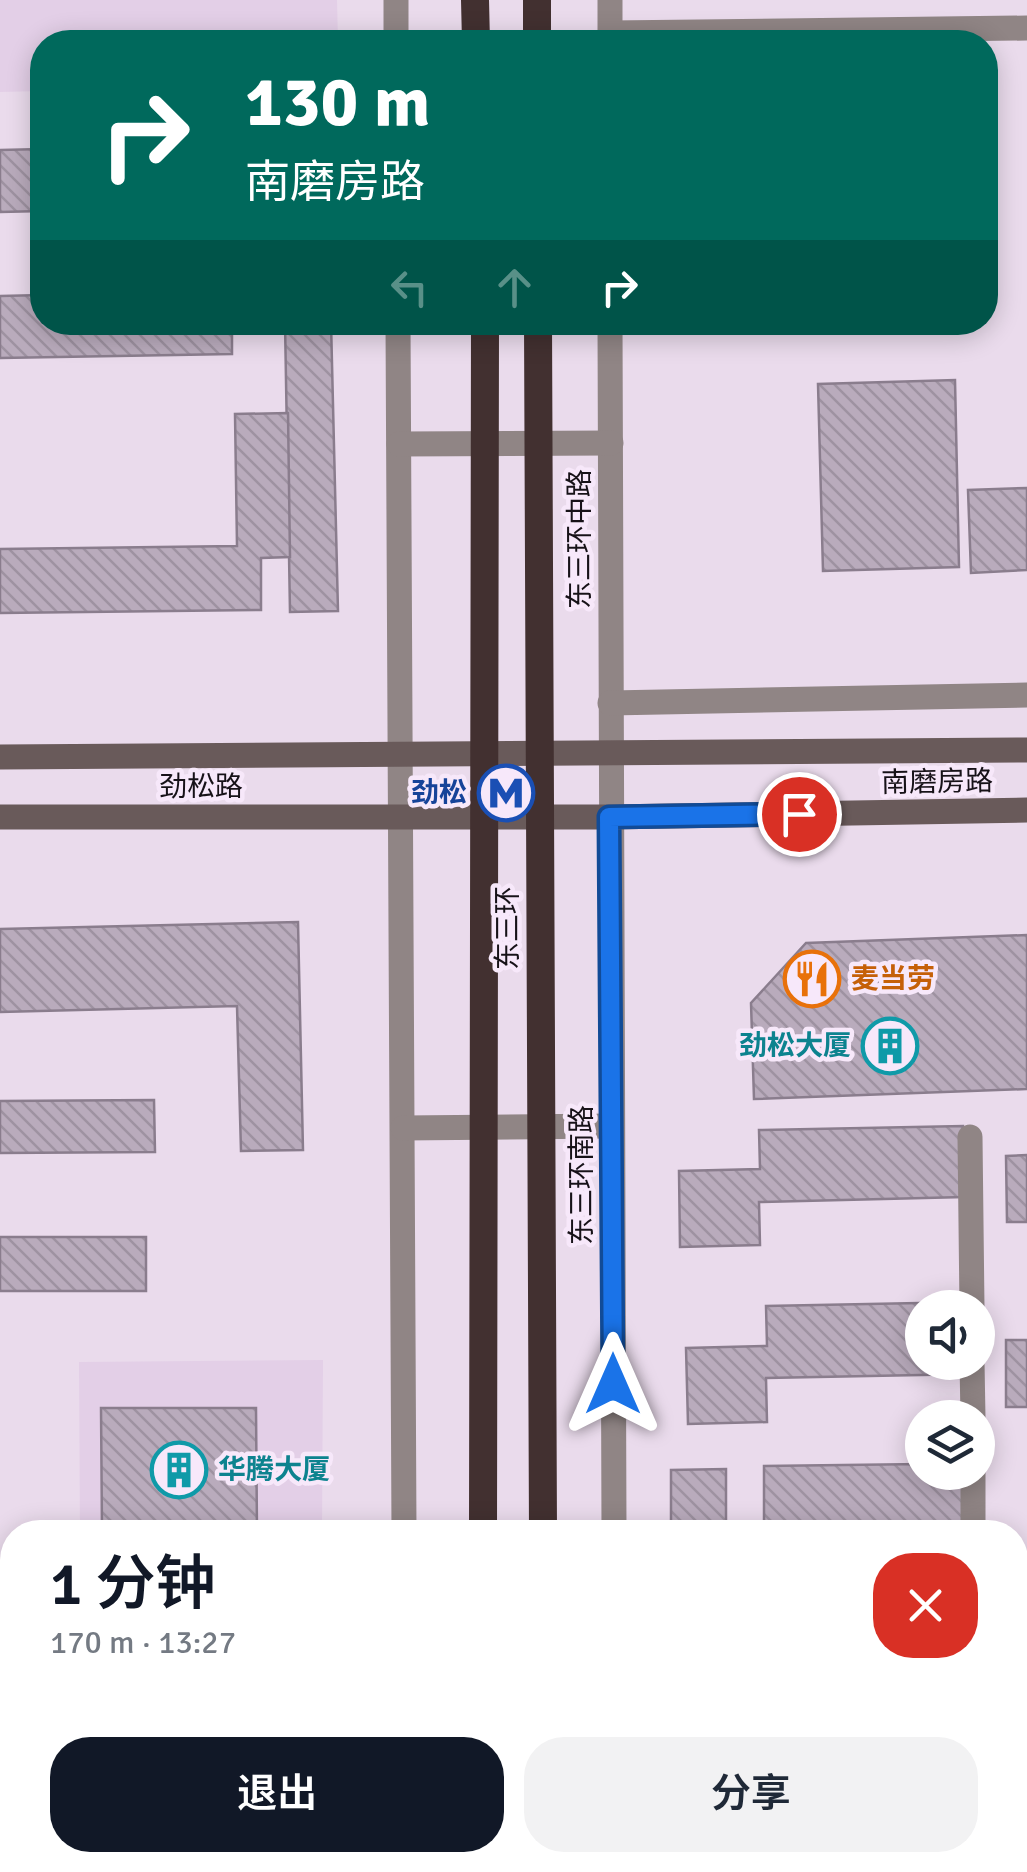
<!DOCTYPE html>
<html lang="zh">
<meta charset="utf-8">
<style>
:root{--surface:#fff;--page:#f2f2f3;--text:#1f2937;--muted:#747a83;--accent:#111827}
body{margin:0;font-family:Signika,"Noto Sans SC",sans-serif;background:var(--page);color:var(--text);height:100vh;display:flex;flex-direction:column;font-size:38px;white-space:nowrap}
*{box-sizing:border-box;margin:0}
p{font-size:32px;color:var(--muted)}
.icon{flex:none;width:55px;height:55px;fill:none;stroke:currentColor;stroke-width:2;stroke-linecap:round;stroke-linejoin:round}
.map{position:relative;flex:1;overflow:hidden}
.side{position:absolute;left:0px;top:1520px;width:1028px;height:352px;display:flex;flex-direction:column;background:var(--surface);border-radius:40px 40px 0 0;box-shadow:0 5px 25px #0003}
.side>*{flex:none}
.banner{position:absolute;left:30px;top:30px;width:968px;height:305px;border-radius:40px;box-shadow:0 5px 25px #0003;background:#00695c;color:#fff;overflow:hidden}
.buttons{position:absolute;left:905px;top:1290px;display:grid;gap:20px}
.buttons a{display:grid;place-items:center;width:90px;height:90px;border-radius:50%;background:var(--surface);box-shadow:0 5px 25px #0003;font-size:50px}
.pin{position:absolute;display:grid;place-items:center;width:85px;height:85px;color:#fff;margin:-42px;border:5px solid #fff;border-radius:50%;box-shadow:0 2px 10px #0007}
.me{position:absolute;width:110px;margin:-55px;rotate:0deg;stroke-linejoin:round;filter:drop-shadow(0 0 8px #0008)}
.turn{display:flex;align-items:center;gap:35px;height:210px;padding:0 50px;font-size:45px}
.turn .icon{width:130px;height:130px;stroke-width:2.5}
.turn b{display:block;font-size:70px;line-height:85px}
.lanes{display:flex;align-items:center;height:95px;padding:0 50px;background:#0003;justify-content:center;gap:50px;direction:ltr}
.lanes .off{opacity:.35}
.round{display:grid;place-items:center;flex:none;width:105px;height:105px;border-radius:40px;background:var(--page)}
.summary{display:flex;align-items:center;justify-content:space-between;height:170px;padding:0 50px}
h1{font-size:60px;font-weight:600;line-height:75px;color:var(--accent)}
.cta{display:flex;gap:20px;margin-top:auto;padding:20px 50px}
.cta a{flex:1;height:115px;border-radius:40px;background:var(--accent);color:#fff;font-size:40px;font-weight:600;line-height:115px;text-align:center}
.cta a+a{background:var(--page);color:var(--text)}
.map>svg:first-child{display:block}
.built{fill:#e3cfe7}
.building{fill:url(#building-back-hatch);stroke:#8a7d8d;stroke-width:2.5}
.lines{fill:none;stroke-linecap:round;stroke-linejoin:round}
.minor{stroke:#908585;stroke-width:25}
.tertiary{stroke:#908585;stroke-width:25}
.secondary{stroke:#695a5a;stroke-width:25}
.trunk{stroke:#423030;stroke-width:28}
.route-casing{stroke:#114b97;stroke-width:25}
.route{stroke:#1a73e8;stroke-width:18}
.labels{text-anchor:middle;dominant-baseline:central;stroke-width:9;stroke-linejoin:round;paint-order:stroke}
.street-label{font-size:28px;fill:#171218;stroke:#f7e8fa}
.transit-label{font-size:28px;font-weight:bold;fill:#164399;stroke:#f7e8fa;text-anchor:end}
.food-label{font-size:28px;font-weight:bold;fill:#c56008;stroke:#f7e8fa;text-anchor:start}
.culture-label{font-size:28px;font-weight:bold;fill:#0d838f;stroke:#f7e8fa;text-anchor:end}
</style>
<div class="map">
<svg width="1027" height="1872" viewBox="0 0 1027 1872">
<defs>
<pattern id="building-back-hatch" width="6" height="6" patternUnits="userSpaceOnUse" patternTransform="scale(2.5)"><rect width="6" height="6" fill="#b9abbc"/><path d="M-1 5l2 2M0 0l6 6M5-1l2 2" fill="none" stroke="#9e92a1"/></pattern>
</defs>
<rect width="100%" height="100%" fill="#eadbec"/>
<g class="built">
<path d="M0,0H337L338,42H42V91L0,92Z"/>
<path d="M323,1360L322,1532H80L79,1362Z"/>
<path d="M46,1860H309V1872H35Z"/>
</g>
<g class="building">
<path d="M42,149V211L0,212V150Z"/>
<path d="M42,295V322H232V354L0,358V296Z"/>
<path d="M285,322H331L338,611L290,612Z"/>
<path d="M955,380L959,567L823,571L818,384Z"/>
<path d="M288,413L290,557L261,558V610L0,613V549L237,546L235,414Z"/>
<path d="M1027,488V570L971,573L968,490Z"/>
<path d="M298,922L303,1150L241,1151L237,1006L0,1012V929Z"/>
<path d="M1027,935V1089L754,1099L751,1003L806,943Z"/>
<path d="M154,1100L155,1152L0,1153V1101Z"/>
<path d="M963,1126L964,1197L759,1202L760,1245L680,1247L679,1171L760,1169L759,1130Z"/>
<path d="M1027,1155V1222H1007L1006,1156Z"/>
<rect x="0" y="1237" width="146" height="54"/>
<path d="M970,1302V1308H922V1362H971L972,1374L766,1378L767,1422L688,1424L686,1348L767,1346L766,1306Z"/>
<rect x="1006" y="1340" width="21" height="67"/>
<path d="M101,1408H256L257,1532H102Z"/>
<path d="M922,1464V1472H967V1529L764,1530V1466Z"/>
<path d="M726,1469V1532H671V1470Z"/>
<path d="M140,1860H295V1872H127Z"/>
<rect x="676" y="1860" width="282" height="12"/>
</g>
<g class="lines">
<g class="minor">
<path d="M610,33L1027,28"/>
<path d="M970,1137L972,1308"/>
<path d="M972,1362L973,1418"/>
<path d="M973,1472V1532"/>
<path d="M976,1860V1872"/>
</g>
<g class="tertiary">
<path d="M396,0V42"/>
<path d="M610,0V42"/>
<path d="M398,322L404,1532"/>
<path d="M610,322L614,1532"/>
<path d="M399,444L611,443"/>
<path d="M610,703L1027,695"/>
<path d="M403,1128L611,1126"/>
<path d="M616,1860V1872"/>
<path d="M405,1872V1860"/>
</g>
<g class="secondary">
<path d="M0,757L1027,750"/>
<path d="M0,817H609L1027,810"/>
</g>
<g class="trunk">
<path d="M475,0L476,42"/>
<path d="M537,0V42"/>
<path d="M538,322L543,1532"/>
<path d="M483,1532L485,322"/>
<path d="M424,1860L425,1872"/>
<path d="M543,1860V1872"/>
<path d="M482,1872V1860"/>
</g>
</g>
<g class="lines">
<g class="route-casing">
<path id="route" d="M613,1384L609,817L799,814"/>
</g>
<use href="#route" class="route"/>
</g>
<defs>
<g id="metro-ring" transform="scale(2.875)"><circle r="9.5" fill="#f7e8fa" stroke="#1a4fb4" stroke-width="1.5"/><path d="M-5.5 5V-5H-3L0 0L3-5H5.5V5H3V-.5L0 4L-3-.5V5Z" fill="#1a4fb4"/></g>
<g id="restaurant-ring" transform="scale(2.875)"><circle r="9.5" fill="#f7e8fa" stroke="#e8710a" stroke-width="1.5"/><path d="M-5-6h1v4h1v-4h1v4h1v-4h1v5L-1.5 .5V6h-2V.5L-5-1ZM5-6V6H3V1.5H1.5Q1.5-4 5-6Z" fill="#e8710a"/></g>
<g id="building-ring" transform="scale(2.875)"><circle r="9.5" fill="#f7e8fa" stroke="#0f9aa8" stroke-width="1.5"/><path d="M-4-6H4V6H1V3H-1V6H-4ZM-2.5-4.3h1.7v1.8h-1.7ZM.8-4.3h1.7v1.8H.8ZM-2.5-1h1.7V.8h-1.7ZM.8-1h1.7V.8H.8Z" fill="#0f9aa8"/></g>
</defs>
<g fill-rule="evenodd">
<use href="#metro-ring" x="506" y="793"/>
<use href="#restaurant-ring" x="812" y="979"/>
<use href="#building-ring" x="890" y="1046"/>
<use href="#building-ring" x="179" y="1470"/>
</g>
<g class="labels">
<g class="street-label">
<text transform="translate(580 539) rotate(-90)">东三环中路</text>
<text transform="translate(937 782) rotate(-1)">南磨房路</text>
<text x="201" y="787">劲松路</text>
<text transform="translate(508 928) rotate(-90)">东三环</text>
<text transform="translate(582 1175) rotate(-90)">东三环南路</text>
</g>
<g class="transit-label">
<text x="467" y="793">劲松</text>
</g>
<g class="food-label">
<text x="851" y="979">麦当劳</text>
</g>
<g class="culture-label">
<text x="851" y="1046">劲松大厦</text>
<text x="218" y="1470" text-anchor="start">华腾大厦</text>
</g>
</g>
</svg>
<div class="buttons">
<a><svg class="icon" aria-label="sound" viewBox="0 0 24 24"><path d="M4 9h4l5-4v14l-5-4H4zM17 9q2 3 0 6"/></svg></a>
<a><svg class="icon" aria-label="layers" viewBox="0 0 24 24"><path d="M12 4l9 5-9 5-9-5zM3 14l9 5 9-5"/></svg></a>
</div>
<div class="pin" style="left:799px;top:814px;background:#d93025"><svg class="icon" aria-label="arrive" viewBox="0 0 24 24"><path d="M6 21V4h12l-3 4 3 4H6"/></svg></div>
<svg class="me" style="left:613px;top:1384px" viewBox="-20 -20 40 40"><path d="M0-17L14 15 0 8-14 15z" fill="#1a73e8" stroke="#fff" stroke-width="4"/></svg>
<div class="banner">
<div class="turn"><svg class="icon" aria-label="right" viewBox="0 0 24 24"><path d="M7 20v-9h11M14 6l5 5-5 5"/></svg><div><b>130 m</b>南磨房路</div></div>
<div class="lanes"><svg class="icon off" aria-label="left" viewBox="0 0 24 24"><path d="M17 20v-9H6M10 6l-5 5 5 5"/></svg><svg class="icon off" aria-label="ahead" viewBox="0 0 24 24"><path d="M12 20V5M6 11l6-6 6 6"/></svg><svg class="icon" aria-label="right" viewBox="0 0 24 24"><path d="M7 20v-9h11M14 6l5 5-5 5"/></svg></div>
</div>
<section class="side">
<div class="summary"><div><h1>1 分钟</h1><p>170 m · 13:27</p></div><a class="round" style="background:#d93025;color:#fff"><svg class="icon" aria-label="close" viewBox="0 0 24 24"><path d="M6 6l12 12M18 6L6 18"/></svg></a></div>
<div class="cta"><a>退出</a><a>分享</a></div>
</section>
</div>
